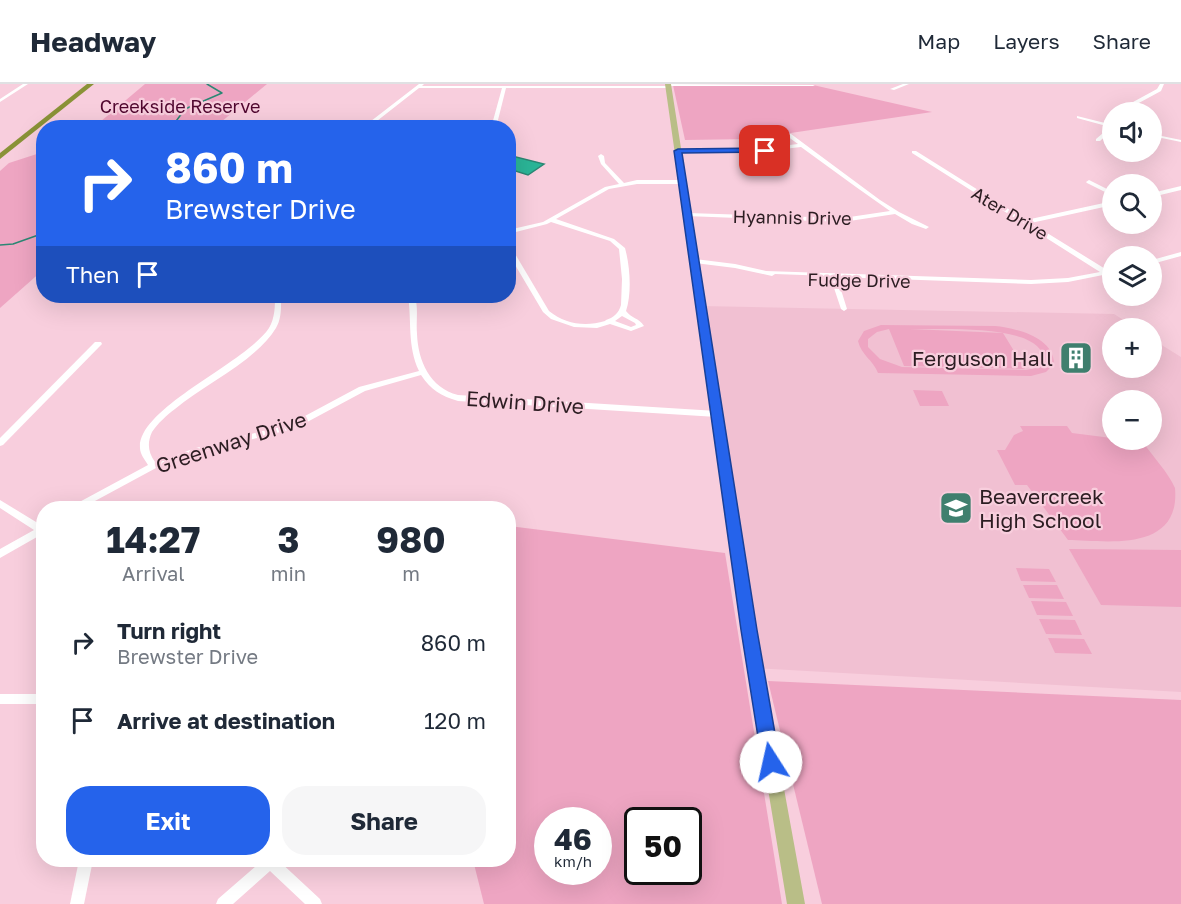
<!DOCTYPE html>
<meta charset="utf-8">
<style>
:root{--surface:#fff;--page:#f6f6f7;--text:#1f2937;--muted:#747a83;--line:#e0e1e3;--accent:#2563eb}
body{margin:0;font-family:"Golos Text",sans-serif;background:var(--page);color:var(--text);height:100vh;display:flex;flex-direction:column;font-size:22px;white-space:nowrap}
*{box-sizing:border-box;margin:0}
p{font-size:20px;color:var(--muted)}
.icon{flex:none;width:33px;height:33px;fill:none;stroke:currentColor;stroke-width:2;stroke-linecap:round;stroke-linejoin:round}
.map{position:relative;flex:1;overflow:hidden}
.details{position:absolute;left:36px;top:417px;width:480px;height:366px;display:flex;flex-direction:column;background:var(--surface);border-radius:24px;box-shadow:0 6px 24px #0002}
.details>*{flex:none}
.guide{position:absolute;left:36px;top:36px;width:480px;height:183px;border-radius:24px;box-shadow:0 6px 24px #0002;background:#2563eb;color:#fff;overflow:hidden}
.controls{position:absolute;left:1102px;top:18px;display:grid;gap:12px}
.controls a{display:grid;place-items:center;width:60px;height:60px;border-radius:50%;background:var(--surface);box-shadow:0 6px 24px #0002;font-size:30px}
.speed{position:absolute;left:534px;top:723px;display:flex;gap:12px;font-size:30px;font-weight:700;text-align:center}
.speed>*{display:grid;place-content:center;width:78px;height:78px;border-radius:50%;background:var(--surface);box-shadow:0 6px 24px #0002;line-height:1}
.speed small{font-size:15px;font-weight:400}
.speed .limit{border:3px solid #111;border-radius:9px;background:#fff;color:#111}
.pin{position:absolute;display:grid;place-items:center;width:51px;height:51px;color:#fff;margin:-26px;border-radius:12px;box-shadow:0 3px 9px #0006}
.me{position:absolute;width:66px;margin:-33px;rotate:350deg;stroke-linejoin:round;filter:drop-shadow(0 0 4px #0008)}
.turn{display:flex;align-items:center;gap:21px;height:126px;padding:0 30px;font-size:27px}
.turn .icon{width:78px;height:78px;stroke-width:2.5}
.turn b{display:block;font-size:42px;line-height:51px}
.then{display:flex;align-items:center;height:57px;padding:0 30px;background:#0003;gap:12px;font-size:22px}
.eta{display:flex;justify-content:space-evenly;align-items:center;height:102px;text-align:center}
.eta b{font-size:36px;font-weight:700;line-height:42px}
.cta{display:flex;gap:12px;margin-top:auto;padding:12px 30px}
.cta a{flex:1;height:69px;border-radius:24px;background:var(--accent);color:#fff;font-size:24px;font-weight:700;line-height:69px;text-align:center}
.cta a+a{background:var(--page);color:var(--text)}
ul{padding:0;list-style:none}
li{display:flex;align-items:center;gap:18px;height:78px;padding:0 30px}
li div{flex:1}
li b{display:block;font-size:22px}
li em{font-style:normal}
header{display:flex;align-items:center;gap:36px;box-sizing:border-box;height:84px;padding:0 30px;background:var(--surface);border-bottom:2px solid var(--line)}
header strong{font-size:28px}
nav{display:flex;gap:33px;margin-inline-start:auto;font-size:21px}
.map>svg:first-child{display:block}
.built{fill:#f1c0d2;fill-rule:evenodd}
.green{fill:#eea5c2;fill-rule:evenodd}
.water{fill:#2bb597;stroke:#2b8774;stroke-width:1.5}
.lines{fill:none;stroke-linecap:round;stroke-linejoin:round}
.stream{stroke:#2b8774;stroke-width:1.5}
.minor{fill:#fff;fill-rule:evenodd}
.major{fill:#b9be87;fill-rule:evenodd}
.highway{fill:#8a9237;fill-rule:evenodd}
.route{fill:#2563eb;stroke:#184099;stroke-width:1.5}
.labels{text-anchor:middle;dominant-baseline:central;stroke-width:4.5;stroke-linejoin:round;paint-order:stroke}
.far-park-label{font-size:18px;fill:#50062e;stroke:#f8cedd}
.far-street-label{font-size:18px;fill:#2c1d22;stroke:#f8cedd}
.poi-label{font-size:21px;fill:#2c1d22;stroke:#f8cedd;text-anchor:end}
.street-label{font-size:21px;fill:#2c1d22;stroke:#f8cedd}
</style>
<header>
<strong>Headway</strong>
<nav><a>Map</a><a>Layers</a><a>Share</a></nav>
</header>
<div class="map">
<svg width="1181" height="820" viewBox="0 0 1181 820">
<rect width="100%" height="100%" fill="#f8cedd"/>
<path class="built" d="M701,222L1114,230L1136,244H1113V284H1152V255L1181,273V608L755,584ZM1113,316H1152V356H1113Z"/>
<g class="green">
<path d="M145,0H267L215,43H94Z"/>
<path d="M673,1H813L932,28L751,55L685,56Z"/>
<path d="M43,68V186L0,224V87L9,79Z"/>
<path d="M881,241L995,242C1015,244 1054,253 1054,280L1046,288L1031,292L878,289C873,276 861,271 858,257L864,247ZM910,245C937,246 1042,238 1044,276L1036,284L1026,286L902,283L880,275L868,263V255L877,248L889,245L904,282L1025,285L1003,249Z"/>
<path d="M913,306L942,307L949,322H920Z"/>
<path d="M1020,342H1067L1072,349L1143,358C1153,373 1168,388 1175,404C1181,471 1101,456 1068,456L1027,401H1015L997,366H1005L1014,351L1023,347Z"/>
<path d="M509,442L725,469L782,820H484L473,776H508ZM598,736V788H548V736ZM688,736V788H638V736Z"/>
<path d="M1069,465L1181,466V523L1101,521Z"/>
<path d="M1016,484L1049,485L1056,498L1021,497Z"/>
<path d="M1023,501H1057L1064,515L1029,514Z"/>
<path d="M1031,517L1066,518L1073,532L1037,531Z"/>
<path d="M1039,535L1075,536L1082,551L1046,550Z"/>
<path d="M1048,554L1084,555L1092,570L1055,569Z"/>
<path d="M768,597L1181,616V820H822Z"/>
</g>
<path class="water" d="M508,71L544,80L528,91L509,85Z"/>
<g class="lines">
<g class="stream">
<path d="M171,44L185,25L222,9L207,0"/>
<path d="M0,161L13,160L44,149"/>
</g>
<g class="minor">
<path d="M23,0H28L0,18V15Z"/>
<path d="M419,0H424L422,2H666L667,0L815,1L813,2H670L668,4H506L496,44H491L502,4H419L368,44H362Z"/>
<path d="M903,0H909L894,6L890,5Z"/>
<path d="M1160,0H1164L1161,7L1137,20H1133V18L1157,5Z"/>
<path d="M1077,32L1113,41V45L1100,57H1096V55L1110,43L1077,34Z"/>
<path d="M787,50H791L880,116L899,128L929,143L926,145L912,140L895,130L843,138L686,132L685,131L688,129L843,134L890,127L856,103L801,63L750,69L754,82L762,87L759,89L750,84L745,69H678L675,67L678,65H756L798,60L787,52Z"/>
<path d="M1152,50L1181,56V58L1152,52Z"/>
<path d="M912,67H916L1026,136L1113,117V121L1031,139L1107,186L1113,185V189L1068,198L1031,200L837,193L847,225L844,227L841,225L830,192L775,190L772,192L735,184L695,179L692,177L695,175L735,180L766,187L1031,196L1068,194L1100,188L912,69Z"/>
<path d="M601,70L604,72L605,79L624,99L637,96H683L686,98L683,100H637L609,105L556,135L614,155L625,164C630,182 632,209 626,227C631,234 639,234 644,242L631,247L610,240L597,244L574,243L551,235L543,228L508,169V161L511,163L549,227C565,240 585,243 605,237L606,236C613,234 619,229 621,221L622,195L619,165L610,157L551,138L547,140L508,150V146L543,138L605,103L619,100L601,80L598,72ZM622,232L635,239L636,241L631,243L615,237Z"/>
<path d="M1089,96L1113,108V112L1087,99L1086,98Z"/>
<path d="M1181,102V106L1152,113V109Z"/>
<path d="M1181,168V172L1152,180V176Z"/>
<path d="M275,212H281C281,222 282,234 276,244C255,278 206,299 175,325C167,331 158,339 152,348C147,359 148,368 155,378L196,364L290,340L359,303L419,287C407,261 412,238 408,212H414L416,217C418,228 416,238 417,250C418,277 430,304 458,311L717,327L721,330L717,333L458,317C441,312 431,306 421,291L365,307L296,344L198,369L156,384L82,424H71L72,422L148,381C145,376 140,370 140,364C137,324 246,279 269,244C275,234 275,222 275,212Z"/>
<path d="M95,258H101L102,260L3,361L0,362V354Z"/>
<path d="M0,416L41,441H44V449L0,474V465L34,446L0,424Z"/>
<rect x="0" y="610" width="44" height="10"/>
<path d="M79,776H93L84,820H70Z"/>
<path d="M263,776H278L320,815L322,820H305L270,787L233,820H216L218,815Z"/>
</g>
<path class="major" d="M665,0H671L762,584L805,820H787L748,584Z"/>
<path class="highway" d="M87,0H94L0,75V69Z"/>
</g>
<path class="route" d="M765,64L768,68L682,69L757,546L780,678L778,685L771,687L765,685L762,678L741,546L674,67L678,65Z"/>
<defs>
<g id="building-square" transform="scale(1.725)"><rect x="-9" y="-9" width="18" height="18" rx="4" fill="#3f7f6e" stroke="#f8cedd"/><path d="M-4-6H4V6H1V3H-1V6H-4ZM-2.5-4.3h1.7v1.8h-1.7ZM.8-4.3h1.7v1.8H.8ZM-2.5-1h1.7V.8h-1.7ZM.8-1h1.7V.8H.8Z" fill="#fff"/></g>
<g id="school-square" transform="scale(1.725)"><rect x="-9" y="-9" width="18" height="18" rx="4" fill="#3f7f6e" stroke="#f8cedd"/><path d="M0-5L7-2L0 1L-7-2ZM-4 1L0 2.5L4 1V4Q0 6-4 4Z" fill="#fff"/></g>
</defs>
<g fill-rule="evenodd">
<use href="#building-square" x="1076" y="274"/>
<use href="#school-square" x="956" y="424"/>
</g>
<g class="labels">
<g class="far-park-label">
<text x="180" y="22">Creekside Reserve</text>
</g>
<g class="far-street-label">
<text transform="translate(1010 129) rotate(31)">Ater Drive</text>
<text transform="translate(792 133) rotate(1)">Hyannis Drive</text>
<text transform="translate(859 196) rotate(1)">Fudge Drive</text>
</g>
<g class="poi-label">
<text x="1053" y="274">Ferguson Hall</text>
<text x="979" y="412" text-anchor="start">Beavercreek<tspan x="979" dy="24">High School</tspan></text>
</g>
<g class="street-label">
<text transform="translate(525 318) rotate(4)">Edwin Drive</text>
<text transform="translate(231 358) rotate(-18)">Greenway Drive</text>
</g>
</g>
</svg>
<div class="controls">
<a><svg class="icon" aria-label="sound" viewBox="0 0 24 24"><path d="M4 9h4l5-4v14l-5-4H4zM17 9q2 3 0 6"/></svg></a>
<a><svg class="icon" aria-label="search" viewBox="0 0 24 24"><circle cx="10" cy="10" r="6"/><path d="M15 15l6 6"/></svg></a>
<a><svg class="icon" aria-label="layers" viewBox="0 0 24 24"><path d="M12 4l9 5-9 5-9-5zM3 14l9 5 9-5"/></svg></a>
<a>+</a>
<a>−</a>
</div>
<div class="speed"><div>46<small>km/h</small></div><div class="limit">50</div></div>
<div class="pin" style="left:765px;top:67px;background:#d93025"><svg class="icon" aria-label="arrive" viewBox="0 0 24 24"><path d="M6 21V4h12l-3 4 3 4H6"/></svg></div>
<svg class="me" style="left:771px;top:678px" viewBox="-20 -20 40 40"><circle r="19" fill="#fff"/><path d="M0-13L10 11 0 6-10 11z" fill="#2563eb"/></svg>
<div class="guide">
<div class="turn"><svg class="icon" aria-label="right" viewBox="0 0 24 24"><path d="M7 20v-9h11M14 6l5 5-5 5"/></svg><div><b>860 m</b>Brewster Drive</div></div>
<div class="then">Then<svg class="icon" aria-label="arrive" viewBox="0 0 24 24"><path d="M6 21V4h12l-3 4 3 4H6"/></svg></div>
</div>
<section class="details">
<div class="eta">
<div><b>14:27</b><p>Arrival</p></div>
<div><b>3</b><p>min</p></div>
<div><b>980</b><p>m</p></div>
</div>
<ul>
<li><svg class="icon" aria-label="right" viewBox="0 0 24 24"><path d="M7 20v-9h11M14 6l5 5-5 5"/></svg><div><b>Turn right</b><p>Brewster Drive</p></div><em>860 m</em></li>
<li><svg class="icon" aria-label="arrive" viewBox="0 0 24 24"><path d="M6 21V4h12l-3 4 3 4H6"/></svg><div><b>Arrive at destination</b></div><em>120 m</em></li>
</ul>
<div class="cta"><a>Exit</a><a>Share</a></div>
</section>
</div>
